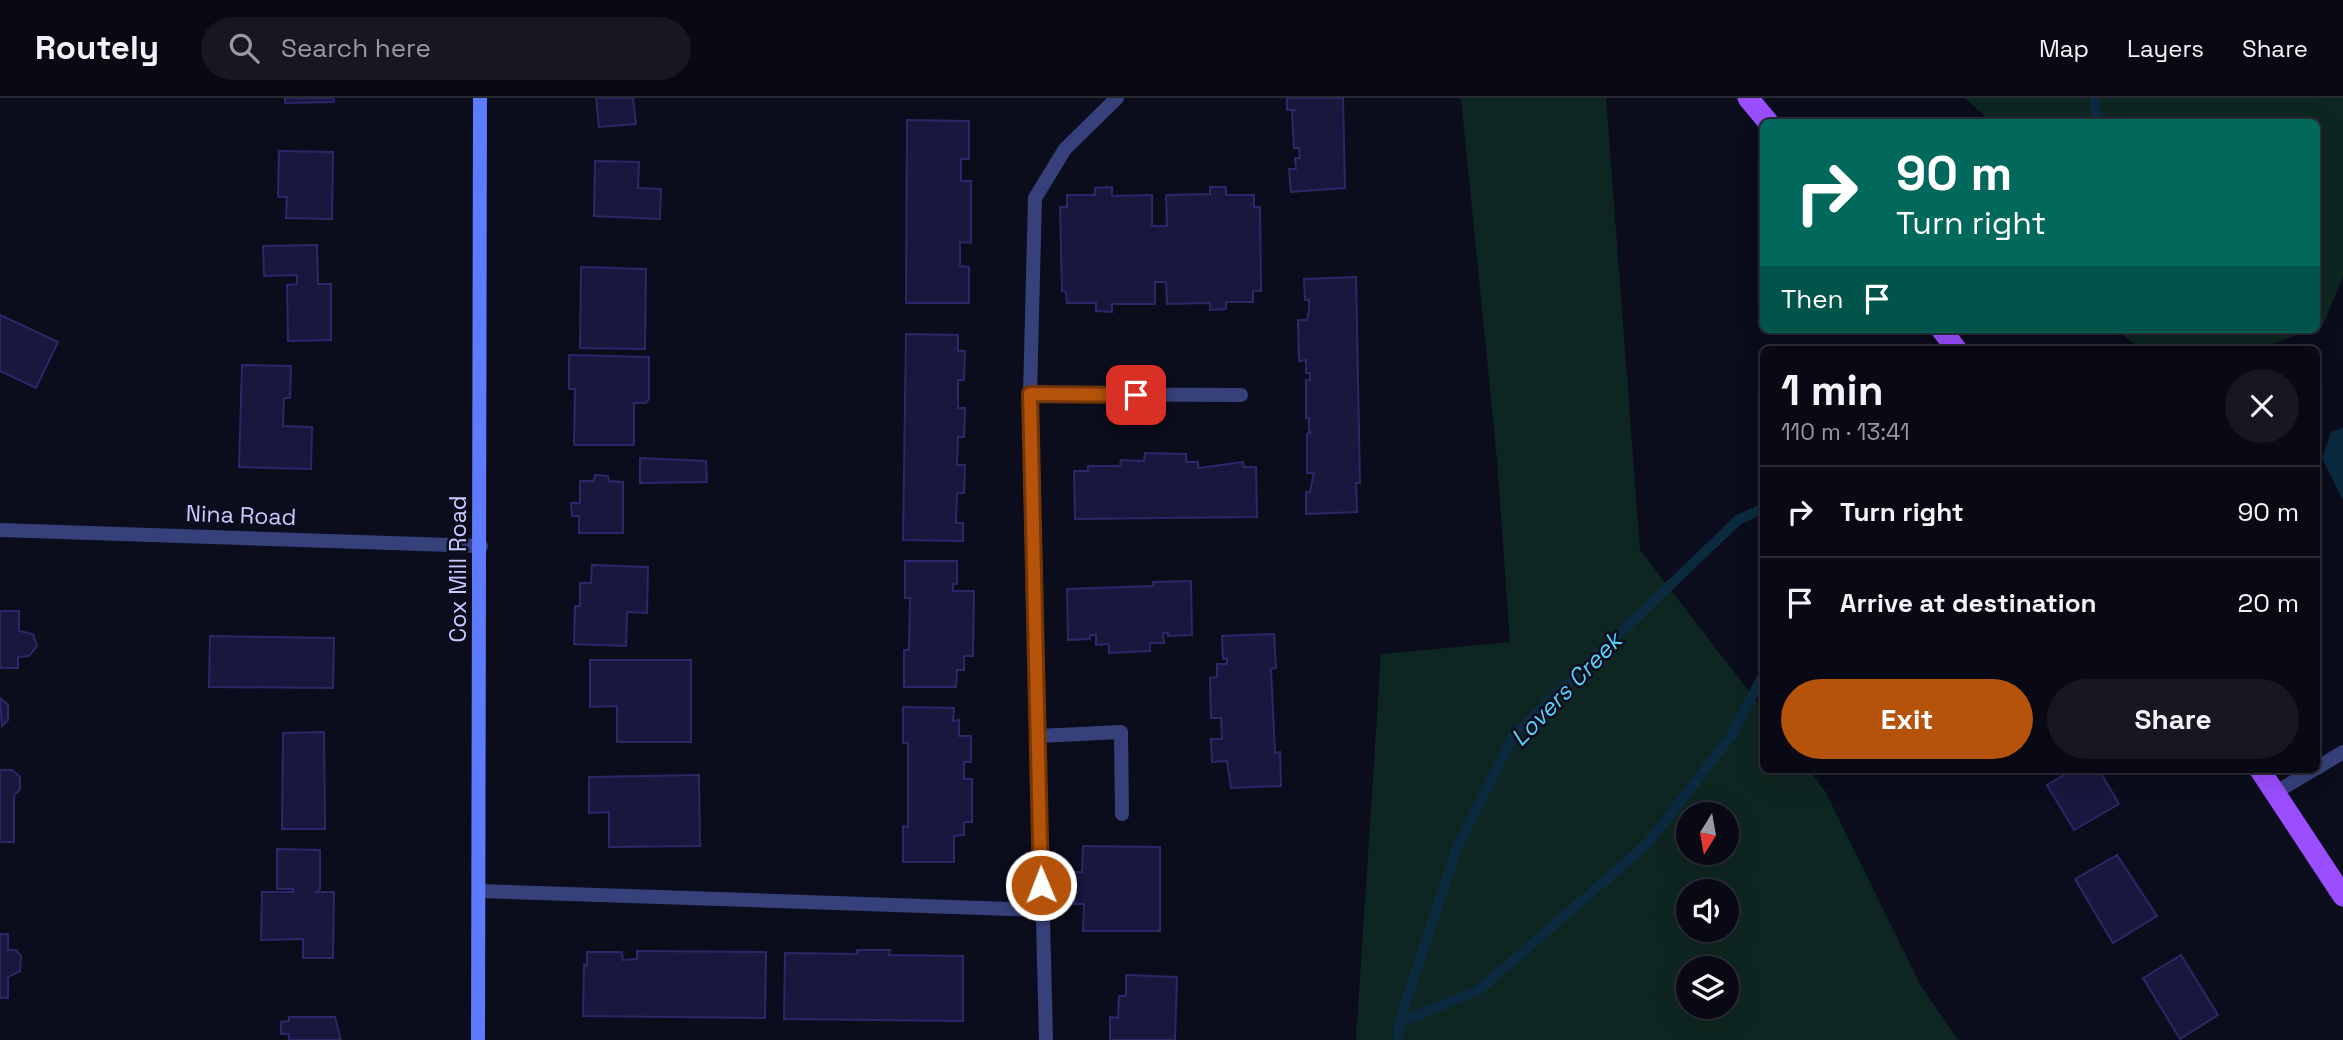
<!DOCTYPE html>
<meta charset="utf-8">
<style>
:root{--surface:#080915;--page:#161722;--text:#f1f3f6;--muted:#989aa0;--line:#292a34;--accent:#b45309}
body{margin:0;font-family:"Space Grotesk",sans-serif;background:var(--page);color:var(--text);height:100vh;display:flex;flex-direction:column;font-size:26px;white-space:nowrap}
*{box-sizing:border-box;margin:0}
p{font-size:23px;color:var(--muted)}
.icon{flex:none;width:38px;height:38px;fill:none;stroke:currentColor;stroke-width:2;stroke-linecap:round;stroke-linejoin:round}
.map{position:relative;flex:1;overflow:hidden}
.panel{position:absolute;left:1760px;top:248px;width:560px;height:427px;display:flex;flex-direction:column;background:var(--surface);border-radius:10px;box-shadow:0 7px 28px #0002,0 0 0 2px var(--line)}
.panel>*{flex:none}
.banner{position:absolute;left:1760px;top:21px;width:560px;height:214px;border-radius:10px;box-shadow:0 7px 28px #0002,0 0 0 2px var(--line);background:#00695c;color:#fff;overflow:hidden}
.needle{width:46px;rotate:191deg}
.buttons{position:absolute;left:1676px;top:704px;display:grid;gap:14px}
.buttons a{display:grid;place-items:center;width:63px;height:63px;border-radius:50%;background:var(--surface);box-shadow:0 7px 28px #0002,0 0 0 2px var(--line);font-size:35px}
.pin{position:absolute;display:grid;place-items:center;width:60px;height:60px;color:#fff;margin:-30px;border-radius:14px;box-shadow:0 4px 10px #0006}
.me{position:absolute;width:77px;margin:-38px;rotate:359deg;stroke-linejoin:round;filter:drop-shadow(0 0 5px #0008)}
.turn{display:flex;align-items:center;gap:24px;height:147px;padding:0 21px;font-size:32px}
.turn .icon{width:91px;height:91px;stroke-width:2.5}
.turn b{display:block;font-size:49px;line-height:60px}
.then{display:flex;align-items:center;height:66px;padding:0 21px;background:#0003;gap:14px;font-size:26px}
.round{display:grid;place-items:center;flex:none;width:74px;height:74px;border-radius:37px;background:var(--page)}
.head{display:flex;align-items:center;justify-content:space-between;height:119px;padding:0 21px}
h1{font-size:42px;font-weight:800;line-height:52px}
.cta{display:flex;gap:14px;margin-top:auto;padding:14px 21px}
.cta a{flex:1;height:80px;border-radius:42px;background:var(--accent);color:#fff;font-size:28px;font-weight:800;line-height:80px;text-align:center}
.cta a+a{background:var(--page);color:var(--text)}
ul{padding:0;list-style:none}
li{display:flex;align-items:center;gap:21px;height:91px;padding:0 21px;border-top:2px solid var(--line)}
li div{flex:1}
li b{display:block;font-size:26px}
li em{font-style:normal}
header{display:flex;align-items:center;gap:42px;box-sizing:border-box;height:98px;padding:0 35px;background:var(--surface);border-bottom:2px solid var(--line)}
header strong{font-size:33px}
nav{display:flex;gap:38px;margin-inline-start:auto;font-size:24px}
.search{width:490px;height:63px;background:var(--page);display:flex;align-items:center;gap:18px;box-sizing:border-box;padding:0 24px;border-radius:38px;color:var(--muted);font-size:26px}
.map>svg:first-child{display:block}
.green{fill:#0e2621;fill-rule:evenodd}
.water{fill:#0b2a40}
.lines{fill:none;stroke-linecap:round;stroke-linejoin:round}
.stream{stroke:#0b2a40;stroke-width:10}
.building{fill:#18173d;stroke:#292969;stroke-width:2}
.lane{stroke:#36417b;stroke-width:14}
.street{stroke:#36417b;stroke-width:14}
.secondary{stroke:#5e7afe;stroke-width:14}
.primary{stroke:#9a4efe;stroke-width:21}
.route-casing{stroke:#753606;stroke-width:18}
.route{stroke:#b45309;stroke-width:12}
.labels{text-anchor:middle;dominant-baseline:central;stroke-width:5;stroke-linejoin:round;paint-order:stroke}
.street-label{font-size:23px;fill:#c7cbff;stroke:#0b0c1c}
.water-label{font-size:24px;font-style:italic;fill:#55d2fe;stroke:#0b0c1c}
</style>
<header>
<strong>Routely</strong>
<div class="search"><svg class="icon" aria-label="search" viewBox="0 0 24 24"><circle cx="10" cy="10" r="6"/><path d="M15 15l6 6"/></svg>Search here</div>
<nav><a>Map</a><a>Layers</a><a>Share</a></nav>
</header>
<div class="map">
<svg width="2343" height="942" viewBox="0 0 2343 942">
<rect width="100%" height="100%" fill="#0b0c1c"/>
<g class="green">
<path d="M1461,0H1606L1640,452L1764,613V672H1809L1825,693L1922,890L1958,942H1356L1381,556L1510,544L1497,362ZM1689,716H1727V754H1689ZM1689,793H1727V831H1689ZM1689,870H1727V908H1689Z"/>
<path d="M1965,0H2343V178L2323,227L2317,229V24H1991Z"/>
<path d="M2115,231H2312L2256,252H2143Z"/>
</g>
<path class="water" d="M2343,330V402L2322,360L2331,334Z"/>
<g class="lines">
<g class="stream">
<path d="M2095,0L2097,24"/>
<path d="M1399,925L1479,892L1647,746L1732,637L1764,575"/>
<path d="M1398,942L1399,925L1456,752L1514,637L1738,422L1764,410"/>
</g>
</g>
<g class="building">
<path d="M285,0H334V4L285,5Z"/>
<path d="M596,0H633L636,26L599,29Z"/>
<path d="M1287,0H1343L1345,90L1291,94L1289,71H1296L1295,60H1300L1299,50H1294L1292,14L1295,12H1287Z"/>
<path d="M907,22L969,23V61H961V83H971V145L960,144V168L969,169V205H906Z"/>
<path d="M279,53L333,54L332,121L286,120L287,99H278Z"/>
<path d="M595,63L639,64L638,90L661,91L660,121L594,118Z"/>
<path d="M1112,89V98L1152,97V128H1167L1166,97L1210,96V89H1226V97H1254V109H1260L1261,193H1253V204H1226V211L1210,212V205L1167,206L1166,184H1155V206H1112V214L1096,213V205H1067L1066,194L1062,193L1060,109H1067V97H1095V90Z"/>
<path d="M317,147L318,186H331V242L288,243L287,187L297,186V177L264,178L263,148Z"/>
<path d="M581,169L646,171L645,251L580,250Z"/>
<path d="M1356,179L1360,385H1356L1357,414L1306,416V394H1310L1314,375H1307V336L1312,334H1309V320H1306V282H1310V275H1306V262L1299,263L1298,222H1307L1309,212V202H1305L1304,181Z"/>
<path d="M0,217L58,244L36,290L0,273Z"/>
<path d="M906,236L958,237V253H965L964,282H958V310H965L964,339H958L957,367H965L964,395H957L956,425H963V443L903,442Z"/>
<path d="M569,257L649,259V301L646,305H634V347H574L575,291H569Z"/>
<path d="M242,267L291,268L290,300H284L283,328L312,329L311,371L239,369Z"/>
<path d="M1145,355L1186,356V364H1198V370L1243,364L1244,369H1256L1257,419L1075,421L1074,373H1088V368H1120L1121,362L1144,363Z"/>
<path d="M640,360L706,363L707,384L640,385Z"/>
<path d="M595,377L608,378L609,383L623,384V435H579V418H572L571,405H580V383H594Z"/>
<path d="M905,463H957V486H953V493H974L973,558H964V572H957L956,589H904V552H909L910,500H905Z"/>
<path d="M592,467L648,469L647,515L627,514L626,548L574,546L575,508H580V485H591Z"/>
<path d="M1191,483L1192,537L1168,538V535H1163L1164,545H1150V553L1109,555V546L1096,547V537H1090V541L1068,542L1067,491L1153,488V484Z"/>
<path d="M0,513H19V533L33,536L37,548L29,558L18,559V570H0Z"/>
<path d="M1274,536L1276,570L1271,571L1275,655L1280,654L1281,688L1231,690L1227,663L1212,664L1211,641H1222L1221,620H1211L1210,580L1217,579V566H1227V560L1223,561L1222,538Z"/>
<path d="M210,538L334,540L333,590L209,589Z"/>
<path d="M590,562H691V644H617V608L590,609Z"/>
<path d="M0,600L8,607V622L2,628Z"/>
<path d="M903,609L954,610L953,623L959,622V638H971V664H964V681H972V724H964V737L954,738V764H903V728L908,729V645H903Z"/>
<path d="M324,634L325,731H282L283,635Z"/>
<path d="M0,672H12L20,679V692L14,697V744H0Z"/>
<path d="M2073,672H2099L2119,706L2074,732L2047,687Z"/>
<path d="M699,677L700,748L609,749V714L589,715V679Z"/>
<path d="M1083,748L1160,749V833H1083L1084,806H1074V774H1082Z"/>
<path d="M277,751L320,752V791L316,794H334L333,860H303V841L261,842L262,794H293V791H277Z"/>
<path d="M2117,757L2157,818L2113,845L2075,781Z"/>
<path d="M0,836H8V852H16L21,858L20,873L8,879V900H0Z"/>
<path d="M857,852H890L889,857L963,858V923L784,921L785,855L857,856Z"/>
<path d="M637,853L766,854L765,920L583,918L584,866L587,867V854H622L623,862L637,861Z"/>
<path d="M2181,857L2218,917L2180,941L2143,880Z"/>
<path d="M1126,877L1177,879L1175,942H1110V919L1118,920L1119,898H1126Z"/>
<path d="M289,919H335L341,942H289V936H281V924L289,923Z"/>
</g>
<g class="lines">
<g class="lane">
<path d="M1030,296L1241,297"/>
<path d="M1038,638L1121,634L1122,716"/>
<path d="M479,793L1042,812"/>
<path d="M1046,942L1030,296L1035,100L1065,51L1117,0"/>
</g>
<g class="street">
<path d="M0,432L481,448"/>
<path d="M2317,670L2343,654"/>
<path d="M2276,694L2313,672"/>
</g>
<path class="secondary" d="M478,942L480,0"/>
<g class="primary">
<path d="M1748,0L1768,24"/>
<path d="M1941,231L1957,252"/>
<path d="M2260,672L2343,798"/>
</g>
</g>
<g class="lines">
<g class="route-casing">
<path id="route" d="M1041,787L1030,296L1136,297"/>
</g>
<use href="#route" class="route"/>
</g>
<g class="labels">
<g class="street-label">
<text transform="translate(241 417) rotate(2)">Nina Road</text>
<text transform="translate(458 471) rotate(-90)">Cox Mill Road</text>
</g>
<g class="water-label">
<text transform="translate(1566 591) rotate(-46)">Lovers Creek</text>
</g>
</g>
</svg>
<div class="buttons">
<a><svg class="needle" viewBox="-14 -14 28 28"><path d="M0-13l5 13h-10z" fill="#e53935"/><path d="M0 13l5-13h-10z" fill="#989aa0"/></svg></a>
<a><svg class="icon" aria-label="sound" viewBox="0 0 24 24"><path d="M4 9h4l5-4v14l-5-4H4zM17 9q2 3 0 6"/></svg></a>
<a><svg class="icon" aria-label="layers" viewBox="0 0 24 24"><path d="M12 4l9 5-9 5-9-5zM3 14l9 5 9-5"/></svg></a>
</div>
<div class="pin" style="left:1136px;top:297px;background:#d93025"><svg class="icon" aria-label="arrive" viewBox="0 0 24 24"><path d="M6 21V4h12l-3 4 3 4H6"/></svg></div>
<svg class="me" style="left:1041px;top:787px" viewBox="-20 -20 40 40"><circle r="17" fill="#b45309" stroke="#fff" stroke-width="3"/><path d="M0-11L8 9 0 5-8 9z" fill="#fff"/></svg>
<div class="banner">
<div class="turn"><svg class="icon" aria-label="right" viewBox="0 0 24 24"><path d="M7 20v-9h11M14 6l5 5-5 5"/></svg><div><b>90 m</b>Turn right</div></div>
<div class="then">Then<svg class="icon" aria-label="arrive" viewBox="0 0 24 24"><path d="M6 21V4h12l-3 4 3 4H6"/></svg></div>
</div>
<section class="panel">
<div class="head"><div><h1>1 min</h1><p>110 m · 13:41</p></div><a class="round"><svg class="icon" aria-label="close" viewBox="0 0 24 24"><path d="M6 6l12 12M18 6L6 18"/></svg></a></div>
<ul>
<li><svg class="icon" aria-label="right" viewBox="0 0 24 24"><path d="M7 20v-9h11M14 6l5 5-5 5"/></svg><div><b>Turn right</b></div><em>90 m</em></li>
<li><svg class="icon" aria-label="arrive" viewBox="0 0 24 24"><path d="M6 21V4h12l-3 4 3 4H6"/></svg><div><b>Arrive at destination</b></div><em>20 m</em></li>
</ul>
<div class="cta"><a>Exit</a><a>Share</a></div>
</section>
</div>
